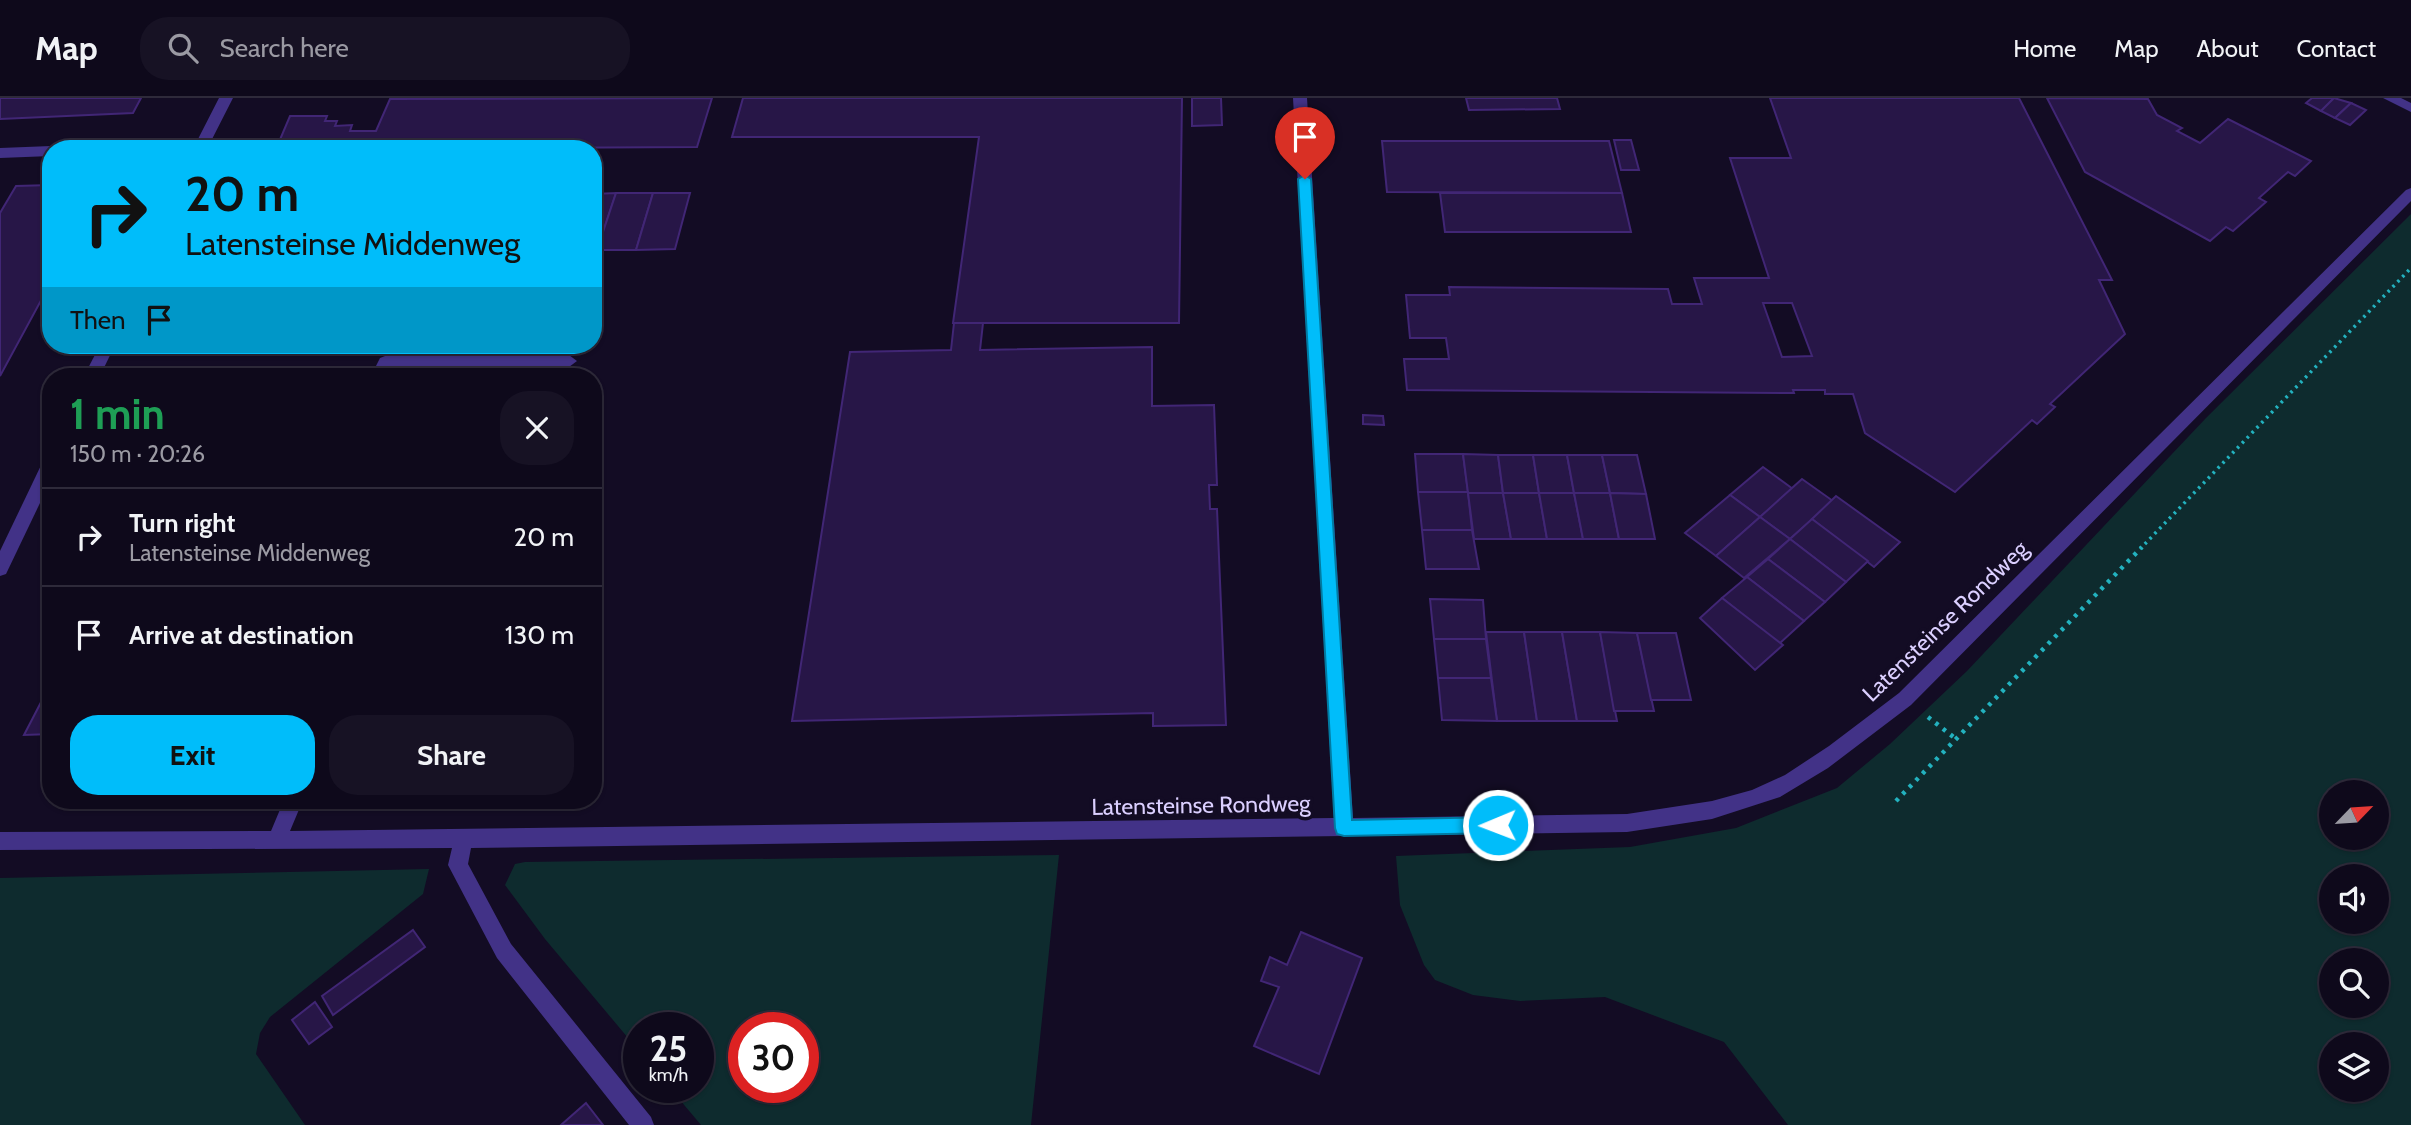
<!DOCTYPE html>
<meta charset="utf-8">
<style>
:root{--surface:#0e091b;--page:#171224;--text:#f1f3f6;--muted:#9b9aa3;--line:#2e2a3a;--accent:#00bdfa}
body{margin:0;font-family:Cabin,sans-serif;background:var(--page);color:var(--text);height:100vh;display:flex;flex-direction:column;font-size:26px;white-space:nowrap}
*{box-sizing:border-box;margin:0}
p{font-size:23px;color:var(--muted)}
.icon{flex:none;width:38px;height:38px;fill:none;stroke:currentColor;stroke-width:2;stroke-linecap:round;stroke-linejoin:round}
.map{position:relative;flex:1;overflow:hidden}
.panel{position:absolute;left:42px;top:270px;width:560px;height:441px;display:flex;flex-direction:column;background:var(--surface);border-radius:28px;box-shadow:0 2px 5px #0004,0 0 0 2px var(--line)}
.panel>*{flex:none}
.guide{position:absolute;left:42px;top:42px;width:560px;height:214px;border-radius:28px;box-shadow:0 2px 5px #0004,0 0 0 2px var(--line);background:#00bdfa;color:#111;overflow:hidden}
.needle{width:46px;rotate:65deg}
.buttons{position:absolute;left:2319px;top:682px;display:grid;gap:14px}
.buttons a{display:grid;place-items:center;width:70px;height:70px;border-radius:50%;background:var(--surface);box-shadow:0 2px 5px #0004,0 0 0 2px var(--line);font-size:35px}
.speed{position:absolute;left:623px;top:914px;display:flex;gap:14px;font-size:35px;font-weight:700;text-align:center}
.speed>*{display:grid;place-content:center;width:91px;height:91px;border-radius:50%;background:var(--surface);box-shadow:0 2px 5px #0004,0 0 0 2px var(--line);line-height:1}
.speed small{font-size:18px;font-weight:400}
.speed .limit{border:10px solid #d22;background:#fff;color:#111}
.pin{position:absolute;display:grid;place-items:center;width:60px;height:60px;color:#fff;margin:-72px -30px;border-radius:50% 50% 50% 0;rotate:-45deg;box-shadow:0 0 7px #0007}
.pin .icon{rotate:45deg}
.me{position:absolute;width:77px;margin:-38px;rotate:269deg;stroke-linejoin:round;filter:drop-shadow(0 0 5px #0008)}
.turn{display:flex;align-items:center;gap:24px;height:147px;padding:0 28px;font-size:32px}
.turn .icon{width:91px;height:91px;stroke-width:2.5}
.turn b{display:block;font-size:49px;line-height:60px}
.then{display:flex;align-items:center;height:66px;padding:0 28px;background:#0003;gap:14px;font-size:26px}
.round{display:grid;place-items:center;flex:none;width:74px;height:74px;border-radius:28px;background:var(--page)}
.summary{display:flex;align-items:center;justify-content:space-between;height:119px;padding:0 28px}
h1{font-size:42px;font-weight:700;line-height:52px;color:#1e9e55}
.button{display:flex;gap:14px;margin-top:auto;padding:14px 28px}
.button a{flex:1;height:80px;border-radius:28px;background:var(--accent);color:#111;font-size:28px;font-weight:700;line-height:80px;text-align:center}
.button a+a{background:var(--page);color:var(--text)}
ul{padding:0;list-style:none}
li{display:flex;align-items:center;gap:21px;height:98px;padding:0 28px;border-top:2px solid var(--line)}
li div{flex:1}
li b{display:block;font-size:26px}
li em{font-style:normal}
header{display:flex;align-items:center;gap:42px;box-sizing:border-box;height:98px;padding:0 35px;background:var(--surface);border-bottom:2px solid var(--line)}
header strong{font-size:33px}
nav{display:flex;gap:38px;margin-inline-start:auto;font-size:24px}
.search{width:490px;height:63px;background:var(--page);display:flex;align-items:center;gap:18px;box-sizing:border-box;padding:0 24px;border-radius:28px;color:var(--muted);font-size:26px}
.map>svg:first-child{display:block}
.green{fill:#0e2b2e;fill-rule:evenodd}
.building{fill:#271647;stroke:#412675;stroke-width:2;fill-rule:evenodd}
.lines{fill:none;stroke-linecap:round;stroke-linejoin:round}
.path-far1{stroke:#23b2bf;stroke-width:3.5;stroke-dasharray:2.5 4.5;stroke-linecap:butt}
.path{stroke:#23b2bf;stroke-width:4.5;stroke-dasharray:3.5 6;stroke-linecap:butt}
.minor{fill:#423287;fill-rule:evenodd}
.route{fill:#00bdfa;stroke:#007ba2;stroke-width:2}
.labels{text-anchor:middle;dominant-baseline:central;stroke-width:7;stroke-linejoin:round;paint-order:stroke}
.street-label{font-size:23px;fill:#dbcfff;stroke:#130c24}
</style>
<header>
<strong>Map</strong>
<div class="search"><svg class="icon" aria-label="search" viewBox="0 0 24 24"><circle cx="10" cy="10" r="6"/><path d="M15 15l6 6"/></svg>Search here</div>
<nav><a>Home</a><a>Map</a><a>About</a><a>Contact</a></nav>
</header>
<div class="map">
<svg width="2411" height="1027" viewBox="0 0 2411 1027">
<rect width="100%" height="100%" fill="#130c24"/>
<g class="green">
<path d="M2411,116V1027H1788L1724,944L1605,899L1520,903L1473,897L1435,882L1424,867L1400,807L1396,758L1630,749L1736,730L1837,690L1890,646L1967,573L2206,320ZM2331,695H2376V740H2331ZM2331,779H2376V824H2331ZM2331,863H2376V908H2331ZM2331,947H2376V992H2331Z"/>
<path d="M1059,757L1031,1027H701L669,989H698V929H639V953L545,841L505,787L515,766L525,764ZM744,929H803V989H744Z"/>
<path d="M429,771L423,796L270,919L260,935L256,956L305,1027H0V780Z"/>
</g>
<g class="building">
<path d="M0,0H141L133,15L0,21Z"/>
<path d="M712,0L697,49L276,51L290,18H327L325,23H337L335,28L352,27L350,33H376L390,1Z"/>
<path d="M743,0H1182L1179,225H953L979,39H732Z"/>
<path d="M1192,0H1221L1222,27L1192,28Z"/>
<path d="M1466,0H1557L1560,11L1469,12Z"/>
<path d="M1770,0H2019L2112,182H2099L2125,236L2050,306L2055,309L2037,326L2032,322L1955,394L1865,335L1853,296H1825V292H1793L1794,295L1407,292L1404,261H1449L1446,240H1410L1406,197H1450L1449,189L1668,191L1672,206H1702L1694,180H1769L1730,60H1791ZM1763,205H1792L1812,258L1782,259Z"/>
<path d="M2047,0L2148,1L2157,17L2182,30L2177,33L2200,45L2228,21L2311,63L2295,78L2288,74L2259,100L2266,104L2233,133L2226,129L2210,143L2085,74Z"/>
<path d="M2312,0H2334L2321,13L2306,5Z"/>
<path d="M2334,0L2351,5L2335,20L2321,13Z"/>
<path d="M2351,5L2366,12L2350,27L2335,20Z"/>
<path d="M1614,42H1631L1639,72H1621Z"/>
<path d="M1382,43H1609L1622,95L1387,94Z"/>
<path d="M51,87V184L0,278V115L16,88Z"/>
<path d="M616,95L597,152H593V96Z"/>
<path d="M616,95H653L636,152H597Z"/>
<path d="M653,95H690L675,151L636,152Z"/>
<path d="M1440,95H1622L1631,134H1445Z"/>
<path d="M954,225H983L980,252L1152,249V308L1214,307L1217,387H1209L1210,411H1217L1226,627L1153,628V615L792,623L850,254L951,252Z"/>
<path d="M355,275L354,278H191L192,276Z"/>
<path d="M528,275H574L573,278H527Z"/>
<path d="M1363,317L1383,318L1384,327L1363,326Z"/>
<path d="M1415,356H1463L1468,394H1418Z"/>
<path d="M1463,356L1498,357L1503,395H1468Z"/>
<path d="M1498,357H1533L1539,395H1503Z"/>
<path d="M1533,357H1567L1574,395H1539Z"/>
<path d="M1567,357H1602L1610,395H1574Z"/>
<path d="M1602,357H1637L1646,396L1610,395Z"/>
<path d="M1763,369L1793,391L1760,419L1730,397Z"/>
<path d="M1802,381L1833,403L1790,441L1760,419Z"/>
<path d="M1418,394H1468L1472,432H1422Z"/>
<path d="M1468,395H1503L1511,441H1474Z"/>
<path d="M1503,395H1539L1547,441H1511Z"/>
<path d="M1539,395H1574L1583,441H1547Z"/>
<path d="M1574,395H1610L1619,441H1583Z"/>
<path d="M1610,395L1646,396L1655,441H1619Z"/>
<path d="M1730,397L1760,419L1716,458L1685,435Z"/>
<path d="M1836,398L1900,444L1874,469L1812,421Z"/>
<path d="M1760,419L1790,441L1744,480L1716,458Z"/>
<path d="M1812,421L1868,463L1846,484L1790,441Z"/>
<path d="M1422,432H1472L1479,471H1426Z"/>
<path d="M1790,441L1846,484L1825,504L1768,461Z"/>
<path d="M1768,461L1825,504L1804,523L1747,479Z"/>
<path d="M1747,479L1804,523L1779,546L1722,500Z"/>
<path d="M1722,500L1783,547L1755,572L1700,520Z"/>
<path d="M1430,501L1483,502L1486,541H1434Z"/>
<path d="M1486,534H1524L1537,623H1497Z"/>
<path d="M1524,534H1562L1577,623H1537Z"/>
<path d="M1562,534H1600L1617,623H1577Z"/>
<path d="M1600,534L1637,535L1654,613H1614Z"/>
<path d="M1637,535H1676L1691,602H1651Z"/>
<path d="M1434,541H1486L1491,580H1438Z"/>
<path d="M1438,580H1491L1497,623L1442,622Z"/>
<path d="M51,585V636L24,637Z"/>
<path d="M413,832L425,849L333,917L322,898Z"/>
<path d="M1301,834L1362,860L1319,976L1254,948L1279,889L1261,883L1270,859L1287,867Z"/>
<path d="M315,904L332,929L309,946L292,922Z"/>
<path d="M586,1005L603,1027H561Z"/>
</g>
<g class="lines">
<path class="path-far1" d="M2140,451L2411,170"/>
<g class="path">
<path d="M1928,619L1956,641"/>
<path d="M1896,703L2142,449"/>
</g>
<g class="minor">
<path d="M219,0H233L207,51H96L103,46L197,43Z"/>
<path d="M1293,0H1307L1353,720L1627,716L1712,703L1752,692L1785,677L1829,648L1899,595L2406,92L2411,90V103L1911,607L1828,670L1780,699L1712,721L1627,734L471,750L468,766L511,846L651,1019L654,1027H629L497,860L448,767L452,750L0,752V734L271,733L284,702H303L290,733L1334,720Z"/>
<path d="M2383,0H2401L2411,5V14Z"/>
<path d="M51,48L56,51H51V58L0,60V50Z"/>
<path d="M100,247H115L100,278H84Z"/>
<path d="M569,257L577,263L569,269L390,270L387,278H371L380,260L385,258Z"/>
<path d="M51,358V382L6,476L0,478V453L45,359Z"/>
</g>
</g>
<path class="route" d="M1305,77L1311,81L1352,722L1498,719L1505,721L1507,727L1505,733L1498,735L1344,738L1337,736L1335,730L1298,81Z"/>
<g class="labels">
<g class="street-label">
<text transform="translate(1945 523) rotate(-44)">Latensteinse Rondweg</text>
<text transform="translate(1201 707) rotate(-1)">Latensteinse Rondweg</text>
</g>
</g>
</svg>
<div class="buttons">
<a><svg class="needle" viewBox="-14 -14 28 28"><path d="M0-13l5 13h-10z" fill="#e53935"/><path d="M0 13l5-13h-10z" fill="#9b9aa3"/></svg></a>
<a><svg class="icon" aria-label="sound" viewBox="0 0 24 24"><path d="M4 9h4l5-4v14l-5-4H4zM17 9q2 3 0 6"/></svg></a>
<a><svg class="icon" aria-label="search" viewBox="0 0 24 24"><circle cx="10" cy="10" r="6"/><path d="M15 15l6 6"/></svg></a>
<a><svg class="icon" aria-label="layers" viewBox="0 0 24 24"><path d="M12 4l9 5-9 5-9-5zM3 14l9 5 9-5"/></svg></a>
</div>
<div class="speed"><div>25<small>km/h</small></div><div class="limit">30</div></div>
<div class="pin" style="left:1305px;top:81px;background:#d93025"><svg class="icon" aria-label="arrive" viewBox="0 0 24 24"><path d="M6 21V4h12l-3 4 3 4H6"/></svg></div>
<svg class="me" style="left:1498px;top:727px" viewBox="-20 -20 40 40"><circle r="17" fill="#00bdfa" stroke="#fff" stroke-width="3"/><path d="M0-11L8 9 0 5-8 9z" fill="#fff"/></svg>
<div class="guide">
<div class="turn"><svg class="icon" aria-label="right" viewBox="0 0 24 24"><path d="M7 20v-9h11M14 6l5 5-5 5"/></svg><div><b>20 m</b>Latensteinse Middenweg</div></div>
<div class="then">Then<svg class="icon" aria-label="arrive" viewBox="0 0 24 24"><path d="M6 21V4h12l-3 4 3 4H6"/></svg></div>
</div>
<section class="panel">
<div class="summary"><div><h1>1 min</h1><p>150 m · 20:26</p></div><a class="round"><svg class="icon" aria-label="close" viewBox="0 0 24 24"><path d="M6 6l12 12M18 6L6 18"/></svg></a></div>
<ul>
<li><svg class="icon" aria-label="right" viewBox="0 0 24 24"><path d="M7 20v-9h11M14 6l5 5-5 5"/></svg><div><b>Turn right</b><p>Latensteinse Middenweg</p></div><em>20 m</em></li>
<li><svg class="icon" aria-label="arrive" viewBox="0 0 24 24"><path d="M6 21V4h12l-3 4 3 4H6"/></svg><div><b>Arrive at destination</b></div><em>130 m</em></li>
</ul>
<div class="button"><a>Exit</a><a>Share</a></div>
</section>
</div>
